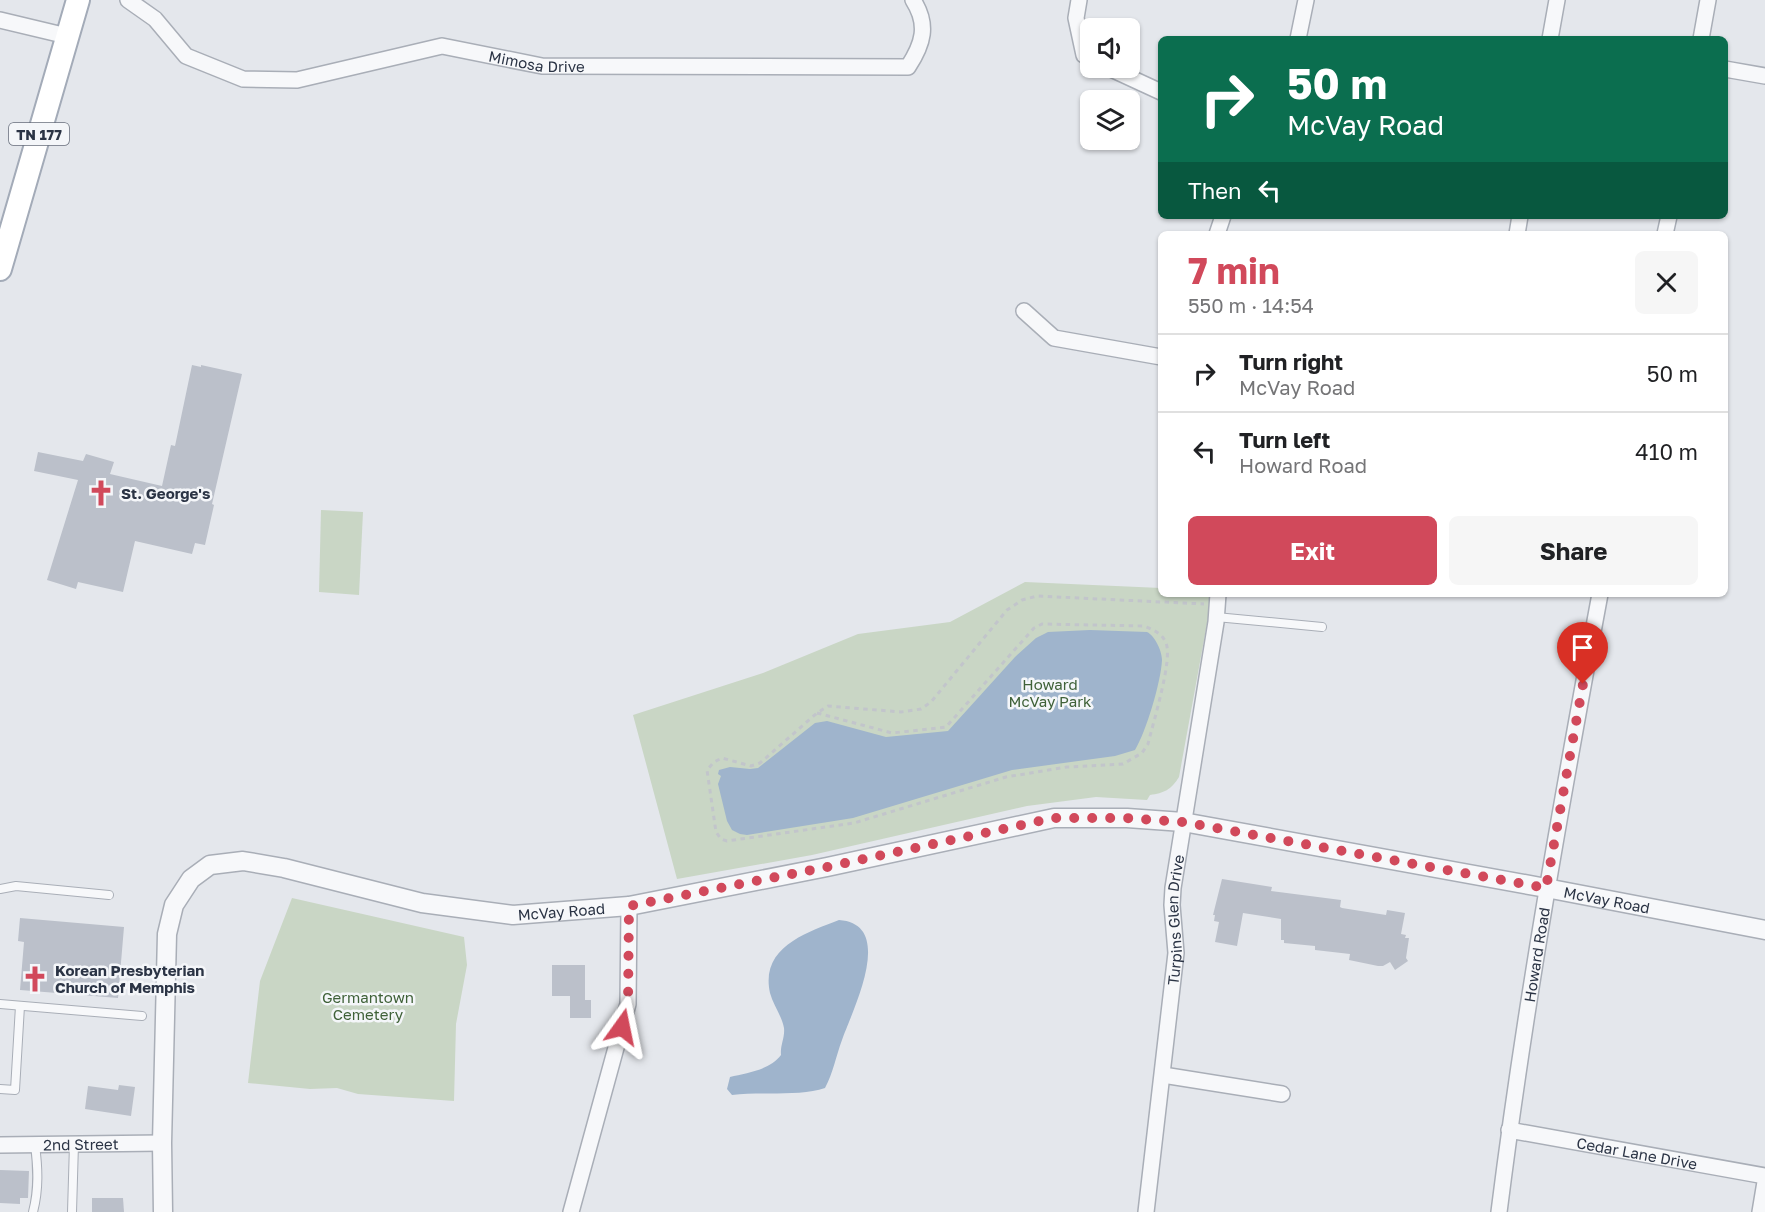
<!DOCTYPE html>
<meta charset="utf-8">
<style>
:root{--surface:#fff;--page:#f6f6f6;--text:#202124;--muted:#757577;--line:#e0e0e0;--accent:#d1495b}
body{margin:0;font-family:"Golos Text",sans-serif;background:var(--page);color:var(--text);height:100vh;display:flex;flex-direction:column;font-size:22px;white-space:nowrap}
*{box-sizing:border-box;margin:0}
p{font-size:20px;color:var(--muted)}
.icon{flex:none;width:33px;height:33px;fill:none;stroke:currentColor;stroke-width:2;stroke-linecap:round;stroke-linejoin:round}
.map{position:relative;flex:1;overflow:hidden}
.side{position:absolute;left:1158px;top:231px;width:570px;height:366px;display:flex;flex-direction:column;background:var(--surface);border-radius:9px;box-shadow:0 2px 4px #0004}
.side>*{flex:none}
.guide{position:absolute;left:1158px;top:36px;width:570px;height:183px;border-radius:9px;box-shadow:0 2px 4px #0004;background:#0b6e4f;color:#fff;overflow:hidden}
.fabs{position:absolute;left:1080px;top:18px;display:grid;gap:12px}
.fabs a{display:grid;place-items:center;width:60px;height:60px;border-radius:9px;background:var(--surface);box-shadow:0 2px 4px #0004;font-size:30px}
.pin{position:absolute;display:grid;place-items:center;width:51px;height:51px;color:#fff;margin:-62px -26px;border-radius:50% 50% 50% 0;rotate:-45deg;box-shadow:0 0 6px #0007}
.pin .icon{rotate:45deg}
.me{position:absolute;width:66px;margin:-33px;rotate:12deg;stroke-linejoin:round;filter:drop-shadow(0 0 4px #0008)}
.turn{display:flex;align-items:center;gap:21px;height:126px;padding:0 30px;font-size:27px}
.turn .icon{width:78px;height:78px;stroke-width:2.5}
.turn b{display:block;font-size:42px;line-height:51px}
.then{display:flex;align-items:center;height:57px;padding:0 30px;background:#0003;gap:12px;font-size:22px}
.round{display:grid;place-items:center;flex:none;width:63px;height:63px;border-radius:9px;background:var(--page)}
.head{display:flex;align-items:center;justify-content:space-between;height:102px;padding:0 30px}
h1{font-size:36px;font-weight:700;line-height:45px;color:var(--accent)}
.cta{display:flex;gap:12px;margin-top:auto;padding:12px 30px}
.cta a{flex:1;height:69px;border-radius:9px;background:var(--accent);color:#fff;font-size:24px;font-weight:700;line-height:69px;text-align:center}
.cta a+a{background:var(--page);color:var(--text)}
ul{padding:0;list-style:none}
li{display:flex;align-items:center;gap:18px;height:78px;padding:0 30px;border-top:2px solid var(--line)}
li div{flex:1}
li b{display:block;font-size:22px}
li em{font-style:normal}
.map>svg:first-child{display:block}
.green{fill:#c9d6c5}
.water{fill:#9fb4cc}
.building{fill:#bbc0ca}
.lines{fill:none;stroke-linecap:round;stroke-linejoin:round}
.service-casing{stroke:#a9aeb7;stroke-width:10}
.minor-casing{stroke:#a9aeb7;stroke-width:18}
.tertiary-casing{stroke:#a9aeb7;stroke-width:21}
.primary-casing{stroke:#a3abb8;stroke-width:26}
.path{stroke:#c2c5cb;stroke-width:3;stroke-dasharray:4.5 4.5;stroke-linecap:butt}
.service{stroke:#f7f8fa;stroke-width:8}
.minor{stroke:#f7f8fa;stroke-width:15}
.tertiary{stroke:#f7f8fa;stroke-width:18}
.primary{stroke:#fff;stroke-width:22}
.route{stroke:#d1495b;stroke-width:10;stroke-dasharray:0 18}
.labels{text-anchor:middle;dominant-baseline:central;stroke-width:5;stroke-linejoin:round;paint-order:stroke}
.shield{fill:#f4f6f9;stroke:#676e7b;stroke-width:1.5}
.shield-label{font-size:14px;font-weight:bold;fill:#2b3445}
.street-label{font-size:15px;fill:#2b3445;stroke:#f4f6f9}
.poi-label{font-size:15px;font-weight:bold;fill:#2b3445;stroke:#f4f6f9;text-anchor:start}
.park-label{font-size:15px;fill:#3f6138;stroke:#f4f6f9}
</style>
<div class="map">
<svg width="1765" height="1212" viewBox="0 0 1765 1212">
<rect width="100%" height="100%" fill="#e4e7ec"/>
<g class="green">
<path d="M321,510L363,512L359,595L319,592Z"/>
<path d="M1025,582L1161,588V594H1211L1208,618L1179,777C1171,790 1164,793 1150,795L1147,800L1096,797L1027,806L812,855L677,879L633,715L763,673L858,634L950,622Z"/>
<path d="M292,898L464,937L467,965L456,1024L454,1101L358,1094L337,1088L310,1089L248,1083L260,981Z"/>
</g>
<g class="water">
<path d="M1090,630L1147,632C1155,636 1162,651 1162,660C1161,682 1146,732 1135,750L1115,756L1012,770L853,818L747,835L740,834L732,830L727,821L718,784L721,776L718,774L719,770L730,767L750,769L758,768L815,723L827,721L886,737L948,731L1015,657L1036,638L1048,632Z"/>
<path d="M839,920C897,924 852,1011 842,1040C836,1056 833,1073 825,1088C800,1097 760,1091 732,1095L727,1089L730,1077C747,1073 770,1070 781,1055C780,1045 785,1038 784,1028C782,1016 773,1005 770,993C760,947 806,933 839,920Z"/>
</g>
<g class="building">
<path d="M192,365L201,367V365L242,374L212,504L214,505L205,545L195,543L192,554L135,541L123,592L78,582L76,589L47,580L78,480L34,471L38,452L83,461L86,454L114,462L110,474L162,486L171,445L175,446Z"/>
<path d="M1222,879L1272,887L1271,891L1341,900L1340,907L1342,908L1386,915L1387,910L1405,913L1401,934L1406,935L1405,938H1409L1406,958L1408,961L1395,970L1390,962L1383,966H1378L1349,960L1350,954L1315,950V946L1284,943V940H1281V919L1243,913L1237,946L1215,942L1219,922L1214,921L1215,915H1213Z"/>
<path d="M20,918L124,927L118,998L20,990L24,942L18,941Z"/>
<path d="M552,965H585V1000H591V1018H570V996H552Z"/>
<path d="M119,1085L135,1087L131,1116L85,1109L88,1086L118,1090Z"/>
<path d="M0,1170L29,1171L28,1198H20V1204L0,1203Z"/>
<path d="M92,1198H123L124,1212H92Z"/>
</g>
<g class="lines">
<g class="service-casing">
<g id="service">
<path d="M1216,617L1322,627"/>
<path d="M0,889L16,886L109,895"/>
<path d="M0,1004L142,1016"/>
<path d="M0,1089L15,1090L20,1006"/>
<path d="M33,1212C39,1189 38,1168 35,1145"/>
<path d="M72,1212L74,1144"/>
</g>
</g>
<g class="minor-casing">
<g id="minor">
<path id="s1" d="M128,0L155,19L186,56L243,79L297,80L442,46L542,66L908,67C923,44 929,25 913,0"/>
<path d="M1079,0L1076,18L1084,55L1090,58"/>
<path d="M0,20L67,36"/>
<path d="M1298,39L1306,0"/>
<path d="M1550,39L1557,0"/>
<path d="M1701,39L1708,0"/>
<path d="M1109,68L1161,92"/>
<path d="M1725,69L1765,76"/>
<path d="M1217,234L1223,216"/>
<path d="M1517,234L1520,216"/>
<path d="M1665,234L1669,216"/>
<path d="M1024,311L1054,338L1161,357"/>
<path d="M1163,1075L1282,1094"/>
<path id="s2" d="M1509,1130L1765,1176"/>
<path id="s3" d="M0,1145L162,1143"/>
<path d="M571,1212L628,1004L629,906"/>
<path id="s4" d="M1146,1212L1176,953L1172,905L1173,888L1216,622L1218,594"/>
<path id="s5" d="M1499,1212C1525,1005 1562,799 1600,594"/>
<path d="M1760,1212L1765,1182"/>
</g>
</g>
<g class="tertiary-casing">
<g id="tertiary">
<path id="s6" d="M163,1212L162,1143L167,934L174,905L191,879L210,865L243,861L284,868L422,903L513,915L629,906L827,867L1054,818H1127L1183,822L1546,888L1765,930"/>
</g>
</g>
<g class="primary-casing">
<path id="primary" d="M0,269L78,0"/>
</g>
<path class="path" d="M817,713L892,733L946,727L1034,628L1042,624L1144,626C1153,630 1162,633 1166,643C1173,659 1153,723 1148,744L1142,753L1123,764L1067,767L1006,777L854,823L727,841L721,839L716,832L707,770L714,762L722,758L751,766L760,763L817,713L828,706L901,712L921,709L931,702L1007,610L1022,600L1037,596L1204,604"/>
<use href="#service" class="service"/>
<use href="#minor" class="minor"/>
<use href="#tertiary" class="tertiary"/>
<use href="#primary" class="primary"/>
</g>
<g class="lines">
<path class="route" d="M622,1027L628,1004L629,906L827,867L1054,818H1126L1183,822L1546,888L1583,684"/>
</g>
<defs>
<g id="church-bare" transform="scale(2.07)"><path d="M-1.2-6h2.4v3.5h3.3v2.4h-3.3V6h-2.4V-.1h-3.3v-2.4h3.3Z" fill="#d1495b" stroke="#f4f6f9" stroke-width="2.5" paint-order="stroke"/></g>
</defs>
<g fill-rule="evenodd">
<use href="#church-bare" x="101" y="493"/>
<use href="#church-bare" x="35" y="979"/>
</g>
<g class="labels">
<rect class="shield" x="9" y="123" width="60" height="22" rx="4.5"/>
<g class="shield-label">
<text x="39" y="134">TN 177</text>
</g>
<g class="street-label">
<text stroke="none"><textPath href="#s1" startOffset="442">Mimosa Drive</textPath></text>
<text stroke="none"><textPath href="#s6" startOffset="1782">McVay Road</textPath></text>
<text stroke="none"><textPath href="#s6" startOffset="720">McVay Road</textPath></text>
<text stroke="none"><textPath href="#s4" startOffset="294">Turpins Glen Drive</textPath></text>
<text stroke="none"><textPath href="#s5" startOffset="260">Howard Road</textPath></text>
<text stroke="none"><textPath href="#s3" startOffset="81">2nd Street</textPath></text>
<text stroke="none"><textPath href="#s2" startOffset="130">Cedar Lane Drive</textPath></text>
</g>
<g class="poi-label">
<text x="121" y="493">St. George's</text>
<text x="55" y="970">Korean Presbyterian<tspan x="55" dy="17">Church of Memphis</tspan></text>
</g>
<g class="park-label">
<text x="1050" y="684">Howard<tspan x="1050" dy="17">McVay Park</tspan></text>
<text x="368" y="997">Germantown<tspan x="368" dy="17">Cemetery</tspan></text>
</g>
</g>
</svg>
<div class="fabs">
<a><svg class="icon" aria-label="sound" viewBox="0 0 24 24"><path d="M4 9h4l5-4v14l-5-4H4zM17 9q2 3 0 6"/></svg></a>
<a><svg class="icon" aria-label="layers" viewBox="0 0 24 24"><path d="M12 4l9 5-9 5-9-5zM3 14l9 5 9-5"/></svg></a>
</div>
<div class="pin" style="left:1583px;top:684px;background:#d93025"><svg class="icon" aria-label="arrive" viewBox="0 0 24 24"><path d="M6 21V4h12l-3 4 3 4H6"/></svg></div>
<svg class="me" style="left:622px;top:1027px" viewBox="-20 -20 40 40"><path d="M0-17L14 15 0 8-14 15z" fill="#d1495b" stroke="#fff" stroke-width="4"/></svg>
<div class="guide">
<div class="turn"><svg class="icon" aria-label="right" viewBox="0 0 24 24"><path d="M7 20v-9h11M14 6l5 5-5 5"/></svg><div><b>50 m</b>McVay Road</div></div>
<div class="then">Then<svg class="icon" aria-label="left" viewBox="0 0 24 24"><path d="M17 20v-9H6M10 6l-5 5 5 5"/></svg></div>
</div>
<section class="side">
<div class="head"><div><h1>7 min</h1><p>550 m · 14:54</p></div><a class="round"><svg class="icon" aria-label="close" viewBox="0 0 24 24"><path d="M6 6l12 12M18 6L6 18"/></svg></a></div>
<ul>
<li><svg class="icon" aria-label="right" viewBox="0 0 24 24"><path d="M7 20v-9h11M14 6l5 5-5 5"/></svg><div><b>Turn right</b><p>McVay Road</p></div><em>50 m</em></li>
<li><svg class="icon" aria-label="left" viewBox="0 0 24 24"><path d="M17 20v-9H6M10 6l-5 5 5 5"/></svg><div><b>Turn left</b><p>Howard Road</p></div><em>410 m</em></li>
</ul>
<div class="cta"><a>Exit</a><a>Share</a></div>
</section>
</div>
